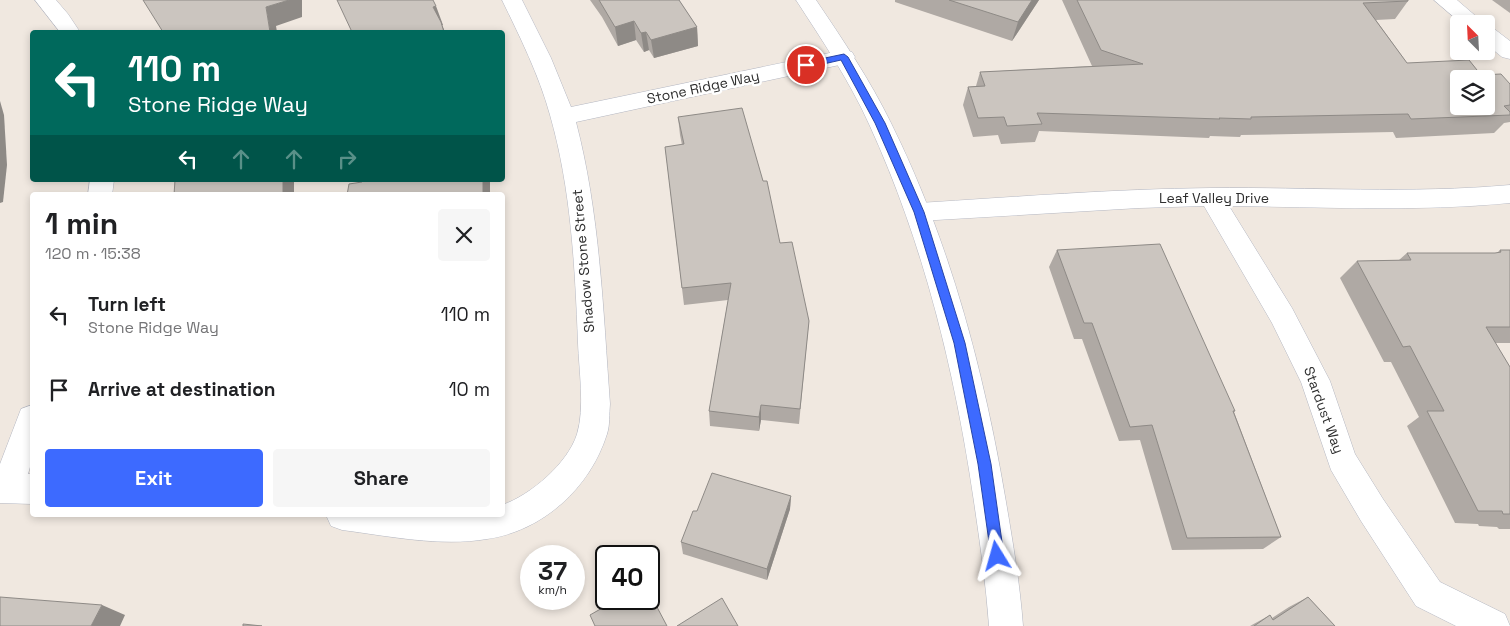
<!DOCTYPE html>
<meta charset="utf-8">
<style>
:root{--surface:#fff;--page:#f6f6f6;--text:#202124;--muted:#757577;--accent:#3d6aff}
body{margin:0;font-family:"Space Grotesk",sans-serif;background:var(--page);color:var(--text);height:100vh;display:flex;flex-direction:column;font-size:19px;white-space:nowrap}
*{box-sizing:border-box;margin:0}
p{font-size:16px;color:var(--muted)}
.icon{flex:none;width:28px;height:28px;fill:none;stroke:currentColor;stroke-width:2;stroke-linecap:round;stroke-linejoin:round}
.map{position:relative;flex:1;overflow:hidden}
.drawer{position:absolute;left:30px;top:192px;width:475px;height:325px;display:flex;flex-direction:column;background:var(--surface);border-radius:5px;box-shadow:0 2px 8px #0003}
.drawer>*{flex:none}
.banner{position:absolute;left:30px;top:30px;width:475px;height:152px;border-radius:5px;box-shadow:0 2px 8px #0003;background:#00695c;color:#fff;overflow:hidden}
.needle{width:32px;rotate:336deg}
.buttons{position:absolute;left:1450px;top:15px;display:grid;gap:10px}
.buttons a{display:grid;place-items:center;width:45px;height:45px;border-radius:5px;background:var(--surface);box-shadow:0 2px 8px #0003;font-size:25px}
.speed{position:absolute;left:520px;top:545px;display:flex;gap:10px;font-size:25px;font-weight:700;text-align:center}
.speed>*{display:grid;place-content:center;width:65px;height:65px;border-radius:50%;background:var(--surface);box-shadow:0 2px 8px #0003;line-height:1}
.speed small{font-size:12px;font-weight:400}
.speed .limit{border:2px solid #111;border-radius:8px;background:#fff;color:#111}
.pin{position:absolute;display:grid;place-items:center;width:42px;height:42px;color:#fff;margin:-21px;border:2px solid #fff;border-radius:50%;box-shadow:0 1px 5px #0007}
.me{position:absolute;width:55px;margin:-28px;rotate:352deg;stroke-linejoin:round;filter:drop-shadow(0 0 4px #0008)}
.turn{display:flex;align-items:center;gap:18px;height:105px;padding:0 15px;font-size:22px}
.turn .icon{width:65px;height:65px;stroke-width:2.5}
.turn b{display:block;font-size:35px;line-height:42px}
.lanes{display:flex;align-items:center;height:48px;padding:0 15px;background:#0003;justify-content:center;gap:25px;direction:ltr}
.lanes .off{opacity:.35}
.round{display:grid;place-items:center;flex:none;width:52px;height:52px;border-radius:5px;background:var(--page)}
.headline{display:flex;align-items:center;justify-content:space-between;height:85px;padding:0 15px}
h1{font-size:30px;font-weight:600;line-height:38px}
.primary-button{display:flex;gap:10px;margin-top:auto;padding:10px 15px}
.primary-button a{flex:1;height:58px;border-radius:5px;background:var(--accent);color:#fff;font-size:20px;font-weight:600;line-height:58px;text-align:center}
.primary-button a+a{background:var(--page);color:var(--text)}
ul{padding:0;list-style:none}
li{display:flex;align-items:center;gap:15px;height:75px;padding:0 15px}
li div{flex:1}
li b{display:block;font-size:19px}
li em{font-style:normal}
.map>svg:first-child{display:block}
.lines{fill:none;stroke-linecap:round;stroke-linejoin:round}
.street-casing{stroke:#b4b7c2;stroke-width:1}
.secondary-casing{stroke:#b4b7c2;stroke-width:1}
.street{fill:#fff;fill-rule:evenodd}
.secondary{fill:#fff;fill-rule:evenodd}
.wall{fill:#afa9a4}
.shaded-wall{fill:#8e8a86}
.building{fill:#cbc5bf;stroke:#8e8a86;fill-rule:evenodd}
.route{fill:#3d6aff;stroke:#2845a6}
.labels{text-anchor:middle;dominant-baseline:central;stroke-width:5;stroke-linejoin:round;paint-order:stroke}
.street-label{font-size:14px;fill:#2e2e2e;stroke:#fff}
</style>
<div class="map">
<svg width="1510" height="626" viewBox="0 0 1510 626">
<rect width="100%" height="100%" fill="#f0e8e0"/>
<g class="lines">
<g class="street-casing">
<g id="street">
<path d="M35,0H56L68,14L80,32H60Z"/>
<path d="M502,0H522L551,58L571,107L844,50L852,52L855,57L852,62L844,64L576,122C600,214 603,309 610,404C609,414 610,425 607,434C590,488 543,531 487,539C440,547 389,536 342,530L331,526L326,515H502V505C531,495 568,463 577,434C585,408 579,370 578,343C575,267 571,188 550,115C539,75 520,37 502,0Z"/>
<path d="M1434,0H1457L1485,24H1462Z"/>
<path d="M1486,27L1493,28L1510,41V59L1502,57L1486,44Z"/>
<path d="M90,180H114L112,195H88Z"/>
<path d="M1510,185V203C1418,212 1322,207 1229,206L1292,308L1330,381L1355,454L1383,499L1440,582L1505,614L1510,626H1456L1416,606L1361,521L1331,470L1301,382L1272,323L1204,206L1139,208L919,221L910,219L906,212L910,205L919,203C1016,197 1113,189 1211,188C1310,187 1411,194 1510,185Z"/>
<path d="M32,405V460L28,474H32V504L0,503V464L21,409Z"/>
</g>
</g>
<g class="secondary-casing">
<path id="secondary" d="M796,0H816C843,40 870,80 891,123C950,242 984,371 1006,502C1013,543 1020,585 1023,626H989C986,584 980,543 974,502C955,372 924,244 869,124C849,80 822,40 796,0Z"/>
</g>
<use href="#street" class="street"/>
<use href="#secondary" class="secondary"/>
</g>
<g class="wall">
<path d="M590,0H679L697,27L698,46L654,58L649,50L644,52L636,40L618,46L602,17Z"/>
<path d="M895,0H1039L1012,41L895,2Z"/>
<path d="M1062,0H1408V1L1395,19L1376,20L1407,63L1481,75L1510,84V122L1504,123L1494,133L1396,138L1393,132L1241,135L1240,137L1210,136L1209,138L1039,131L1035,142L1001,144L998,135L973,137L963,105L968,87L976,86L980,72L1092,66Z"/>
<path d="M1492,0H1510V13Z"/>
<path d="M678,117L780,243L809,321L799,424L761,420L759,431L710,426L709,411L728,300L684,305L665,147L682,145L680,135Z"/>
<path d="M1057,250L1235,411L1234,412L1281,537L1263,549L1172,550L1140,440L1119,441L1082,339H1074L1049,267Z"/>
<path d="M1500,250H1510V343H1495L1510,367V529H1499L1497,527L1479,526L1478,524L1455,523L1407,426L1419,417L1391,362H1384L1340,278L1357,261L1399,260L1407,253H1497Z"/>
<path d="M791,496L790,509L767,580L683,554L681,542L697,511Z"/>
<path d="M1308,597L1335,626H1250L1270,615L1272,618L1289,607Z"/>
</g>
<g class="shaded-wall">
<path d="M289,0H302V17L276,26L277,32H270L266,7Z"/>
<path d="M1032,0H1039L1012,41L1018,22Z"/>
<path d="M436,6L443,25H442L445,32H444L433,7Z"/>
<path d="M634,21L636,40L618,46L615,27Z"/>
<path d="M697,27L698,46L654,58L651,40Z"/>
<path d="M646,32L649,50L644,52L641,33Z"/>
<path d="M0,101L4,115L7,165L3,202L0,203Z"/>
<rect x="283" y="180" width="11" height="15"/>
<rect x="483" y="180" width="7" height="15"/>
<path d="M761,405V420L759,431V417Z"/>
<path d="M791,496L790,509L767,580V569Z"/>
<path d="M102,605L125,615L120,626H91Z"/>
</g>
<g class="building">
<path d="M143,0H289L266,7L270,32H163Z"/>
<path d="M337,0H433L436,6L433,7L441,22L444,32H352Z"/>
<path d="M599,0H679L697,27L651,40L646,32L641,33L634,21L615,27Z"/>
<path d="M949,0H1032L1018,22Z"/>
<path d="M1077,0H1408V1L1363,3L1407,63L1469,60L1481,75L1501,74L1510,84V105L1504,106L1510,112V115L1411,119L1408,114L1251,117V119L1219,118L1220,119L1037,113L1042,124L1007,126L1004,117L978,118L968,87L985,86L980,72L1143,64L1101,50ZM1459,79H1486V106H1459Z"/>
<path d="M742,108L763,181H767L780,243L792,242L809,321L800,409L761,405L759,417L709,411L731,283L682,288L665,147L684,144L678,117Z"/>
<path d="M175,180H283V195H174Z"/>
<path d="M361,180H483V195H347L349,184L362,182Z"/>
<path d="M1160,244L1235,411H1233L1281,537L1187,538L1152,425L1130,427L1092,323H1084L1057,250Z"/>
<path d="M1500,250H1510V327H1486L1510,367V514H1503L1502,511H1478L1427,411H1444L1410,346L1403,347L1357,261L1411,260L1407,253H1495L1501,252Z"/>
<path d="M712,473L791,496L767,569L681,542L693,511H697Z"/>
<path d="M649,592L667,626H595L590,615L618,599H649Z"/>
<path d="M0,597L102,605L91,626H0Z"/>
<path d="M1308,597L1335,626H1254L1270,615L1273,620Z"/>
<path d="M722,598L738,626H677Z"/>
<path d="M243,624L262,626H243Z"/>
</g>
<path class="route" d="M844,54L848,57L885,123L924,212L965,343L991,464L1004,556L1002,561L997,563L993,561L991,556L978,464L954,343L914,212L875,123L841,60L806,68L802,65L806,62Z"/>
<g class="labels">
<g class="street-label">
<text transform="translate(703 87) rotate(-12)">Stone Ridge Way</text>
<text x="1214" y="198">Leaf Valley Drive</text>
<text transform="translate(583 261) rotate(-95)">Shadow Stone Street</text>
<text transform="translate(1324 410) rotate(70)">Stardust Way</text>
</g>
</g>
</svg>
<div class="buttons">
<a><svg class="needle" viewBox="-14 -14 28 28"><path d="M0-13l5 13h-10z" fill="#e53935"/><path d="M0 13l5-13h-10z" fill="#757577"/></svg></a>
<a><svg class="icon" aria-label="layers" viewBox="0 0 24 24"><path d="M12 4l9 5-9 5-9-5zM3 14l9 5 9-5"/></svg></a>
</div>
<div class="speed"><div>37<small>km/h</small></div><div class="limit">40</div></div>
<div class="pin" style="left:806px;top:65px;background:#d93025"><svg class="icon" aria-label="arrive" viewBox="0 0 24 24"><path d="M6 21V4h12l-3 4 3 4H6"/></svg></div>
<svg class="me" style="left:997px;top:556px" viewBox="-20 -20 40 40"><path d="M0-17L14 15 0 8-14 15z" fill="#3d6aff" stroke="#fff" stroke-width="4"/></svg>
<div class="banner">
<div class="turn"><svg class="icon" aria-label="left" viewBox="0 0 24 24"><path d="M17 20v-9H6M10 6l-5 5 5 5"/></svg><div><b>110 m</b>Stone Ridge Way</div></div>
<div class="lanes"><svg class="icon" aria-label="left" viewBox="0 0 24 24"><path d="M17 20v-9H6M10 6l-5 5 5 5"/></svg><svg class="icon off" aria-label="ahead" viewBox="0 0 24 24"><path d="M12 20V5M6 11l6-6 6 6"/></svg><svg class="icon off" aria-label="ahead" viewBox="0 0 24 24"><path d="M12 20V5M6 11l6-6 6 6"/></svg><svg class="icon off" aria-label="right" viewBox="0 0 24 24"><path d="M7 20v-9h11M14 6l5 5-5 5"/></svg></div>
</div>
<section class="drawer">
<div class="headline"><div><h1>1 min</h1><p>120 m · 15:38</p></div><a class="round"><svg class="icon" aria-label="close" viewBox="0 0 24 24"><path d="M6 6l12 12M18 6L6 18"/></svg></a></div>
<ul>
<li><svg class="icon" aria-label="left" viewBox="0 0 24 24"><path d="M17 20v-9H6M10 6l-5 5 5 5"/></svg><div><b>Turn left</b><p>Stone Ridge Way</p></div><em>110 m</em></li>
<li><svg class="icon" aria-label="arrive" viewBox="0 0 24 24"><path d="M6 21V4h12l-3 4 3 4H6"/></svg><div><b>Arrive at destination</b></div><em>10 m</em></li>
</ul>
<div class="primary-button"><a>Exit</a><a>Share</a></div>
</section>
</div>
